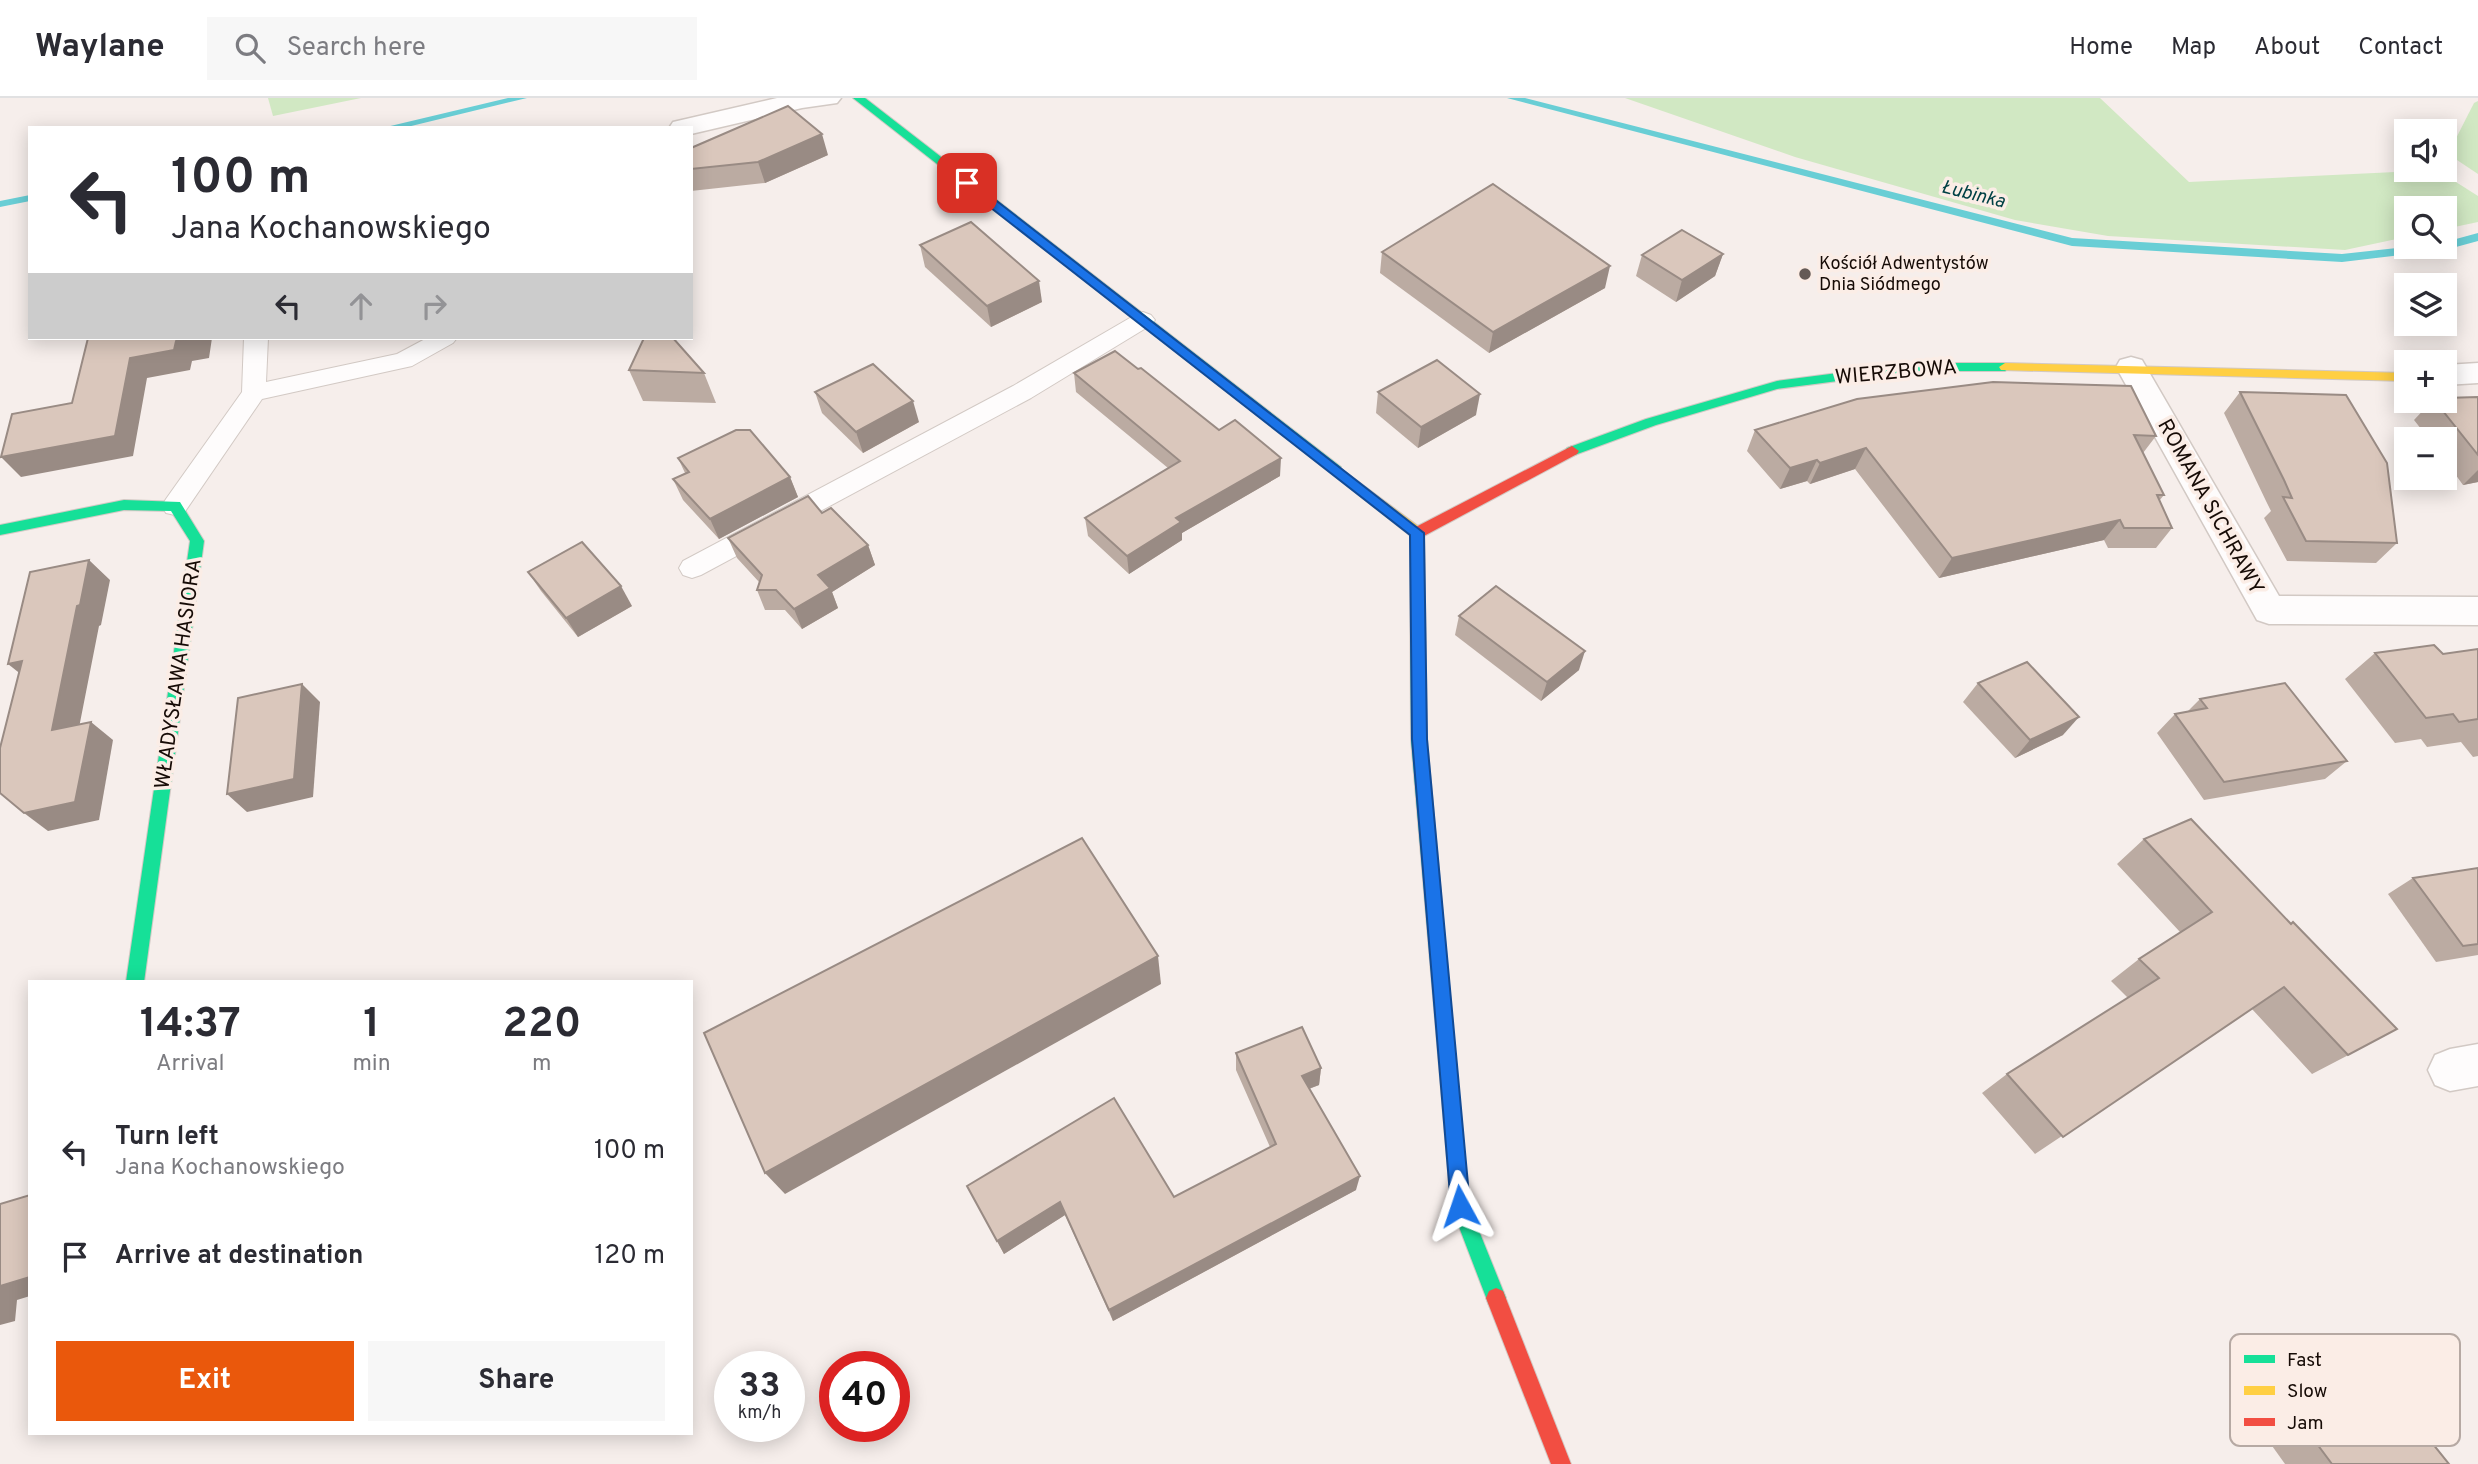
<!DOCTYPE html>
<meta charset="utf-8">
<style>
:root{--surface:#fff;--page:#f7f7f7;--text:#2b2b33;--muted:#7c7c81;--line:#e1e1e2;--accent:#ea580c}
body{margin:0;font-family:Overpass,sans-serif;background:var(--page);color:var(--text);height:100vh;display:flex;flex-direction:column;font-size:26px;white-space:nowrap}
*{box-sizing:border-box;margin:0}
p{font-size:23px;color:var(--muted)}
.icon{flex:none;width:38px;height:38px;fill:none;stroke:currentColor;stroke-width:2;stroke-linecap:round;stroke-linejoin:round}
.map{position:relative;flex:1;overflow:hidden}
.drawer{position:absolute;left:28px;top:882px;width:665px;height:455px;display:flex;flex-direction:column;background:var(--surface);border-radius:0px;box-shadow:0 4px 18px #0003}
.drawer>*{flex:none}
.top-card{position:absolute;left:28px;top:28px;width:665px;height:214px;border-radius:0px;box-shadow:0 4px 18px #0003;background:#fff;color:var(--text);overflow:hidden}
.tools{position:absolute;left:2394px;top:21px;display:grid;gap:14px}
.tools a{display:grid;place-items:center;width:63px;height:63px;border-radius:0px;background:var(--surface);box-shadow:0 4px 18px #0003;font-size:35px}
.speed{position:absolute;left:714px;top:1253px;display:flex;gap:14px;font-size:35px;font-weight:700;text-align:center}
.speed>*{display:grid;place-content:center;width:91px;height:91px;border-radius:50%;background:var(--surface);box-shadow:0 4px 18px #0003;line-height:1}
.speed small{font-size:18px;font-weight:400}
.speed .limit{border:10px solid #d22;background:#fff;color:#111}
.pin{position:absolute;display:grid;place-items:center;width:60px;height:60px;color:#fff;margin:-30px;border-radius:14px;box-shadow:0 4px 10px #0006}
.me{position:absolute;width:77px;margin:-38px;rotate:355deg;stroke-linejoin:round;filter:drop-shadow(0 0 5px #0008)}
.turn{display:flex;align-items:center;gap:24px;height:147px;padding:0 28px;font-size:32px}
.turn .icon{width:91px;height:91px;stroke-width:2.5}
.turn b{display:block;font-size:49px;line-height:60px}
.lanes{display:flex;align-items:center;height:66px;padding:0 28px;background:#0003;justify-content:center;gap:35px;direction:ltr}
.lanes .off{opacity:.35}
.eta{display:flex;justify-content:space-evenly;align-items:center;height:119px;text-align:center}
.eta b{font-size:42px;font-weight:700;line-height:49px}
.primary-button{display:flex;gap:14px;margin-top:auto;padding:14px 28px}
.primary-button a{flex:1;height:80px;border-radius:0px;background:var(--accent);color:#fff;font-size:28px;font-weight:700;line-height:80px;text-align:center}
.primary-button a+a{background:var(--page);color:var(--text)}
ul{padding:0;list-style:none}
li{display:flex;align-items:center;gap:21px;height:105px;padding:0 28px}
li div{flex:1}
li b{display:block;font-size:26px}
li em{font-style:normal}
header{display:flex;align-items:center;gap:42px;box-sizing:border-box;height:98px;padding:0 35px;background:var(--surface);border-bottom:2px solid var(--line)}
header strong{font-size:33px}
nav{display:flex;gap:38px;margin-inline-start:auto;font-size:24px}
.search{width:490px;height:63px;background:var(--page);display:flex;align-items:center;gap:18px;box-sizing:border-box;padding:0 24px;border-radius:0px;color:var(--muted);font-size:26px}
.map>svg:first-child{display:block}
.green{fill:#d1e8c3}
.lines{fill:none;stroke-linecap:round;stroke-linejoin:round}
.stream{fill:#69ced5;fill-rule:evenodd}
.lane-casing{stroke:#d2c9c4;stroke-width:2}
.street-casing{stroke:#d2c9c4;stroke-width:3}
.fast-casing{stroke:#d2c9c4;stroke-width:2}
.slow-casing{stroke:#d2c9c4;stroke-width:2}
.jam-casing{stroke:#d2c9c4;stroke-width:2}
.lane{fill:#fefcfc;fill-rule:evenodd}
.street{fill:#fefcfc;fill-rule:evenodd}
.fast{fill:#16e098;fill-rule:evenodd}
.slow{fill:#ffcf43;fill-rule:evenodd}
.jam{fill:#f24e42;fill-rule:evenodd}
.wall{fill:#bbaba2}
.shaded-wall{fill:#998b84}
.building{fill:#dac7bc;stroke:#998b84;stroke-width:2}
.route{fill:#1a73e8;stroke:#114b97;stroke-width:2}
.poi-dot{fill:#645a56;stroke:#fbede6;stroke-width:2.5}
.labels{text-anchor:middle;dominant-baseline:central;stroke-width:7;stroke-linejoin:round;paint-order:stroke}
.far-poi-label{font-size:18px;fill:#160b06;stroke:#fbede6;text-anchor:start}
.far-water-label{font-size:19px;font-style:italic;fill:#004045;stroke:#fbede6}
.street-label{font-size:21px;fill:#160b06;stroke:#fbede6}
.key{fill:#fbede6;stroke:#b6a9a3;stroke-width:2}
.key-label{font-size:19px;fill:#160b06}
</style>
<header>
<strong>Waylane</strong>
<div class="search"><svg class="icon" aria-label="search" viewBox="0 0 24 24"><circle cx="10" cy="10" r="6"/><path d="M15 15l6 6"/></svg>Search here</div>
<nav><a>Home</a><a>Map</a><a>About</a><a>Contact</a></nav>
</header>
<div class="map">
<svg width="2478" height="1366" viewBox="0 0 2478 1366">
<rect width="100%" height="100%" fill="#f6eeeb"/>
<g class="green">
<path d="M268,0H361L273,18Z"/>
<path d="M1625,0H2100L2189,84L2437,72L2478,98V124L2445,131V110H2406V139L2345,152L2108,138L2015,122L1795,59Z"/>
<path d="M2478,3V76L2448,56L2474,5Z"/>
</g>
<g class="lines">
<g class="stream">
<path d="M508,0H527L403,30H382Z"/>
<path d="M1507,0H1525L2072,140L2342,156L2406,149H2445V144L2478,135V143L2445,152L2440,150L2435,153L2342,164L2072,148Z"/>
<path d="M30,97V103L0,109V103Z"/>
</g>
<g class="lane-casing">
<g id="lane">
<path d="M1143,214L1151,217L1155,222L1151,227L1031,300L701,477L692,480L683,477L679,470L683,463L1013,288L1135,217Z"/>
<path d="M244,240H268L266,284L397,256L427,240H457L453,245L412,268L262,301L184,415L175,417L166,415L162,408L166,401L242,294Z"/>
</g>
</g>
<g class="street-casing">
<g id="street">
<path d="M777,0H841L837,5L802,10L691,36V30H669L673,24Z"/>
<path d="M2131,259L2142,262L2279,498L2478,499V527L2269,526L2257,522L2116,269L2120,262Z"/>
<path d="M2478,265V285L2445,287V267Z"/>
<path d="M2478,946V988L2450,993L2435,987L2428,972L2435,957L2450,951Z"/>
</g>
</g>
<g class="fast-casing">
<g id="fast">
<path d="M853,0H865L1341,369V375H1331Z"/>
<path d="M1915,265H2005L2011,269L2005,273H1915L1777,291L1656,327L1572,358L1565,353L1567,350L1646,321L1777,283Z"/>
<path d="M124,402L180,404L204,443L144,884H126L190,443L171,413L124,412L0,437V427Z"/>
<path d="M1417,430L1424,435L1427,641L1469,1108L1506,1200L1503,1207L1496,1210L1489,1207L1451,1108L1411,641L1410,435Z"/>
</g>
</g>
<g class="slow-casing">
<g id="slow">
<path d="M2005,265L2406,275V283L2001,272L1999,269Z"/>
<path d="M1336,367L1422,431L1424,435L1422,439H1412L1331,375V369Z"/>
</g>
</g>
<g class="jam-casing">
<g id="jam">
<path d="M1572,348L1579,353L1577,356L1422,439L1417,440L1410,435L1412,431Z"/>
<path d="M1496,1190L1503,1193L1571,1366H1551L1486,1200L1489,1193Z"/>
</g>
</g>
<use href="#lane" class="lane"/>
<use href="#street" class="street"/>
<use href="#fast" class="fast"/>
<use href="#slow" class="slow"/>
<use href="#jam" class="jam"/>
</g>
<g class="wall">
<path d="M691,50L828,57L765,85L691,93Z"/>
<path d="M920,147L1042,204L991,229L925,169Z"/>
<path d="M1382,154L1605,190L1489,255L1380,175Z"/>
<path d="M1723,156L1715,178L1676,204L1636,178L1642,157Z"/>
<path d="M1138,271L1280,378L1182,435V442L1129,476L1088,438L1085,420L1168,370L1076,294L1074,275Z"/>
<path d="M629,272L704,275L716,305L643,303Z"/>
<path d="M815,294L919,324L863,355L822,315Z"/>
<path d="M1378,294L1476,317L1418,350L1376,315Z"/>
<path d="M2240,294L2397,445L2376,465L2287,463L2264,420L2271,413L2266,403L2224,315Z"/>
<path d="M2478,299V384L2463,387L2445,362V341H2429L2414,322L2432,303H2445Z"/>
<path d="M1755,332L2156,338L2143,355L2164,397L2159,403L2172,430L2156,450H2108L2104,442L1939,480L1855,371L1810,386L1807,383L1780,391L1747,353Z"/>
<path d="M678,360L790,379L798,399L719,441L683,402L673,381L685,375Z"/>
<path d="M822,415L868,447L875,467L832,494L838,510L802,531L785,512H765L757,492L759,484L737,460L728,440Z"/>
<path d="M528,474L632,508L578,539L541,493Z"/>
<path d="M1459,518L1579,572L1541,603L1455,537Z"/>
<path d="M2478,551V658L2473,659L2461,644L2427,649L2421,641L2395,645L2345,581L2375,555L2443,556Z"/>
<path d="M1978,585L2063,637L2015,660L1963,604Z"/>
<path d="M2200,601L2347,663L2325,681L2204,702L2157,635L2175,616L2187,614Z"/>
<path d="M2144,741L2360,951L2312,976L2252,911L2035,1056L1982,995L2007,976L2128,900L2111,883L2139,861L2180,834L2117,766Z"/>
<path d="M2478,770V857L2436,864L2388,796L2413,780Z"/>
<path d="M1236,955L1321,970L1319,987L1309,991L1356,1092L1113,1223L1065,1117L1004,1156L967,1088L1174,1099L1270,1049L1236,972Z"/>
<path d="M2375,1274L2449,1366H2285L2255,1324L2333,1284Z"/>
</g>
<g class="shaded-wall">
<path d="M822,36L828,57L765,85L758,64Z"/>
<path d="M1723,156L1715,178L1676,204L1682,182Z"/>
<path d="M1610,168L1605,190L1489,255L1493,234Z"/>
<path d="M1039,183L1042,204L991,229L987,208Z"/>
<path d="M193,240H212L209,260L192,263L190,272L147,280L133,358L21,379L1,359L130,260L176,243Z"/>
<path d="M1480,296L1476,317L1418,350L1421,329Z"/>
<path d="M913,303L919,324L863,355L856,334Z"/>
<path d="M1866,350L1855,371L1810,386L1820,365Z"/>
<path d="M1281,360L1280,378L1182,435V442L1129,476L1127,458L1176,420Z"/>
<path d="M1817,362L1807,383L1780,391L1790,370Z"/>
<path d="M2478,372V384L2463,387Z"/>
<path d="M790,379L798,399L719,441L710,421Z"/>
<path d="M2120,422L2104,442L1939,480L1952,460Z"/>
<path d="M868,447L875,467L832,494L838,510L802,531L794,511L818,477Z"/>
<path d="M89,462L110,482L101,527L99,528L75,650L52,632L77,508Z"/>
<path d="M621,488L632,508L578,539L566,520Z"/>
<path d="M1585,553L1579,572L1541,603L1547,584Z"/>
<path d="M22,563L32,585L8,566Z"/>
<path d="M302,586L320,604L313,699L247,714L227,696Z"/>
<path d="M2079,619L2063,637L2015,660L2030,642Z"/>
<path d="M91,624L113,642L99,722L48,733L24,715Z"/>
<path d="M1158,858L1161,886L785,1096L765,1075Z"/>
<path d="M1321,970L1319,987L1300,994L1302,978Z"/>
<path d="M1360,1078L1356,1092L1113,1223L1109,1212Z"/>
<path d="M1060,1104L1065,1117L1004,1156L997,1143Z"/>
<path d="M30,1179V1198L17,1202L15,1223L0,1227V1188Z"/>
</g>
<g class="building">
<path d="M788,8L822,36L758,64L691,71V50Z"/>
<path d="M1493,86L1610,168L1493,234L1382,154Z"/>
<path d="M971,124L1039,183L987,208L920,147Z"/>
<path d="M1682,132L1723,156L1682,182L1642,157Z"/>
<path d="M88,240H193L176,243L174,252L130,260L115,338L1,359L12,316L72,305Z"/>
<path d="M644,240H673L704,275L629,272Z"/>
<path d="M1115,253L1138,271L1141,270L1219,332L1235,322L1281,360L1176,420L1181,424L1127,458L1085,420L1180,363L1074,275Z"/>
<path d="M1437,262L1480,296L1421,329L1378,294Z"/>
<path d="M873,266L913,303L856,334L815,294Z"/>
<path d="M1993,284L2131,288L2156,338L2134,337L2164,397H2157L2172,430H2124L2120,422L1952,460L1866,350L1820,365L1817,362L1790,370L1755,332L1857,301Z"/>
<path d="M2240,294L2346,297L2387,365L2397,445L2306,443L2283,399L2292,400L2284,382Z"/>
<path d="M2478,299V357L2435,303H2445V300Z"/>
<path d="M736,332H750L790,379L710,421L673,381L689,374L678,360Z"/>
<path d="M808,398L822,415L831,410L868,447L818,477L830,490L794,511L776,492H757L762,477L728,440Z"/>
<path d="M582,444L621,488L566,520L528,474Z"/>
<path d="M89,462L80,507L77,508L52,632L91,624L75,704L24,715L0,695V650L22,563L8,566L30,474Z"/>
<path d="M1496,488L1585,553L1547,584L1459,518Z"/>
<path d="M2434,547L2443,556L2478,551V621L2459,624L2453,616L2426,620L2375,555Z"/>
<path d="M2027,564L2079,619L2030,642L1978,585Z"/>
<path d="M2285,585L2347,663L2224,684L2175,616L2207,610L2200,601Z"/>
<path d="M302,586L294,681L227,696L238,600Z"/>
<path d="M2191,721L2291,826L2293,824L2397,931L2348,957L2284,889L2063,1039L2007,976L2159,880L2139,861L2212,814L2144,741Z"/>
<path d="M1082,740L1158,858L765,1075L704,935Z"/>
<path d="M2478,770V846L2463,848L2413,780Z"/>
<path d="M1302,929L1321,970L1302,978L1360,1078L1109,1212L1060,1104L997,1143L967,1088L1114,1000L1174,1099L1276,1046L1236,955Z"/>
<path d="M30,1097V1179L0,1188V1106Z"/>
<path d="M2375,1274L2449,1366H2332L2294,1315Z"/>
</g>
<path class="route" d="M963,83H971L1424,435L1427,641L1470,1108L1467,1115L1460,1118L1453,1115L1451,1108L1412,641L1410,437L963,88Z"/>
<circle class="poi-dot" cx="1805" cy="176" r="7"/>
<g class="labels">
<g class="far-poi-label">
<text x="1819" y="166">Kościół Adwentystów<tspan x="1819" dy="21">Dnia Siódmego</tspan></text>
</g>
<g class="far-water-label">
<text transform="translate(1973 97) rotate(14)">Łubinka</text>
</g>
<g class="street-label">
<text transform="translate(1896 275) rotate(-5)">WIERZBOWA</text>
<text transform="translate(2210 409) rotate(61)">ROMANA SICHRAWY</text>
<text transform="translate(179 576) rotate(-82)">WŁADYSŁAWA HASIORA</text>
</g>
</g>
<rect x="2230" y="1236" width="230" height="112" rx="10" class="key"/>
<rect x="2244" y="1257" width="31" height="8" fill="#16e098"/>
<rect x="2244" y="1288" width="31" height="9" fill="#ffcf43"/>
<rect x="2244" y="1320" width="31" height="8" fill="#f24e42"/>
<g class="key-label">
<text x="2287" y="1268">Fast</text>
<text x="2287" y="1299">Slow</text>
<text x="2287" y="1331">Jam</text>
</g>
</svg>
<div class="tools">
<a><svg class="icon" aria-label="sound" viewBox="0 0 24 24"><path d="M4 9h4l5-4v14l-5-4H4zM17 9q2 3 0 6"/></svg></a>
<a><svg class="icon" aria-label="search" viewBox="0 0 24 24"><circle cx="10" cy="10" r="6"/><path d="M15 15l6 6"/></svg></a>
<a><svg class="icon" aria-label="layers" viewBox="0 0 24 24"><path d="M12 4l9 5-9 5-9-5zM3 14l9 5 9-5"/></svg></a>
<a>+</a>
<a>−</a>
</div>
<div class="speed"><div>33<small>km/h</small></div><div class="limit">40</div></div>
<div class="pin" style="left:967px;top:85px;background:#d93025"><svg class="icon" aria-label="arrive" viewBox="0 0 24 24"><path d="M6 21V4h12l-3 4 3 4H6"/></svg></div>
<svg class="me" style="left:1460px;top:1108px" viewBox="-20 -20 40 40"><path d="M0-17L14 15 0 8-14 15z" fill="#1a73e8" stroke="#fff" stroke-width="4"/></svg>
<div class="top-card">
<div class="turn"><svg class="icon" aria-label="left" viewBox="0 0 24 24"><path d="M17 20v-9H6M10 6l-5 5 5 5"/></svg><div><b>100 m</b>Jana Kochanowskiego</div></div>
<div class="lanes"><svg class="icon" aria-label="left" viewBox="0 0 24 24"><path d="M17 20v-9H6M10 6l-5 5 5 5"/></svg><svg class="icon off" aria-label="ahead" viewBox="0 0 24 24"><path d="M12 20V5M6 11l6-6 6 6"/></svg><svg class="icon off" aria-label="right" viewBox="0 0 24 24"><path d="M7 20v-9h11M14 6l5 5-5 5"/></svg></div>
</div>
<section class="drawer">
<div class="eta">
<div><b>14:37</b><p>Arrival</p></div>
<div><b>1</b><p>min</p></div>
<div><b>220</b><p>m</p></div>
</div>
<ul>
<li><svg class="icon" aria-label="left" viewBox="0 0 24 24"><path d="M17 20v-9H6M10 6l-5 5 5 5"/></svg><div><b>Turn left</b><p>Jana Kochanowskiego</p></div><em>100 m</em></li>
<li><svg class="icon" aria-label="arrive" viewBox="0 0 24 24"><path d="M6 21V4h12l-3 4 3 4H6"/></svg><div><b>Arrive at destination</b></div><em>120 m</em></li>
</ul>
<div class="primary-button"><a>Exit</a><a>Share</a></div>
</section>
</div>
